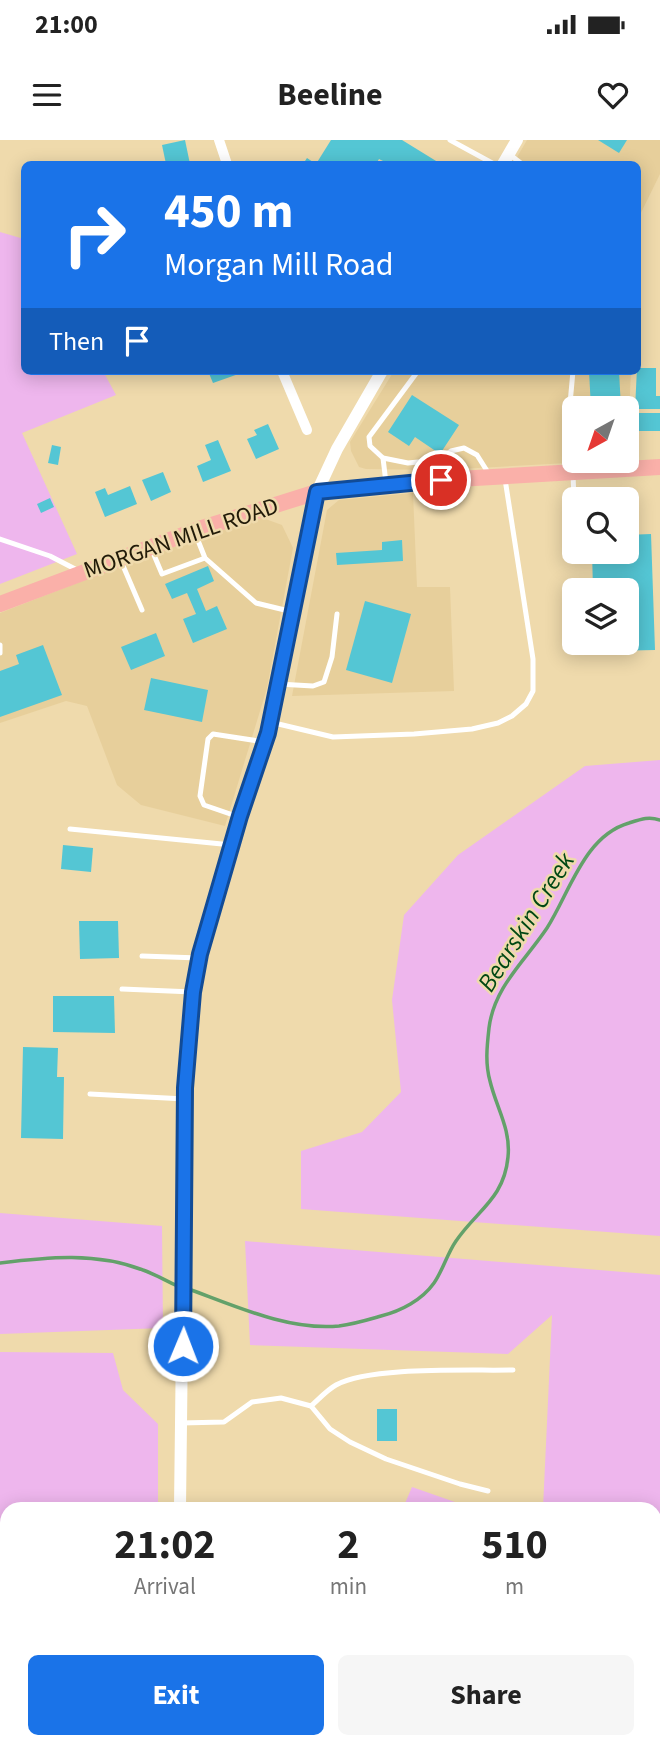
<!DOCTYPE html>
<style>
:root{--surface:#fff;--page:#f6f6f6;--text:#222;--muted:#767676;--accent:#1a73e8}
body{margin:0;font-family:"Source Sans 3",sans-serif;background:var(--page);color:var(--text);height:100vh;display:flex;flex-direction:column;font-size:26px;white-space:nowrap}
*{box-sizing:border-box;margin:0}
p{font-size:23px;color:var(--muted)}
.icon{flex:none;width:38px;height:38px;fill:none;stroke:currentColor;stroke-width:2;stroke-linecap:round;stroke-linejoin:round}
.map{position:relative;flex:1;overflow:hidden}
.details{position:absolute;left:0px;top:1362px;width:662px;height:247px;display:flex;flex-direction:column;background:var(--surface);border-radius:21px 21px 0 0;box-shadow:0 4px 18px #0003}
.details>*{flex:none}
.top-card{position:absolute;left:21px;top:21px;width:620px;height:214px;border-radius:10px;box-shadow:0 4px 18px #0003;background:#1a73e8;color:#fff;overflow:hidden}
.needle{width:46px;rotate:220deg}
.controls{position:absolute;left:562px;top:256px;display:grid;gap:14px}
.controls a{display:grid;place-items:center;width:77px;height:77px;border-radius:10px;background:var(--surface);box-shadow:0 4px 18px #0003;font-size:35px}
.pin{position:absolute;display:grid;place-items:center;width:60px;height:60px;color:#fff;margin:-30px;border:4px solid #fff;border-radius:50%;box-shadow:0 2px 7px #0007}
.me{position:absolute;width:77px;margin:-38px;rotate:1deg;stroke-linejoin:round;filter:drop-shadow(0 0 5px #0008)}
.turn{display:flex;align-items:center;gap:24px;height:147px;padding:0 28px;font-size:32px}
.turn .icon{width:91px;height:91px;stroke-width:2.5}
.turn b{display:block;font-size:49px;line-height:60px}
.then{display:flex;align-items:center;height:66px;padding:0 28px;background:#0003;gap:14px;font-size:26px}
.eta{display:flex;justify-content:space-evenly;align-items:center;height:119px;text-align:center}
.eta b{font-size:42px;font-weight:700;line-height:49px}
.action{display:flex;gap:14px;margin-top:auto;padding:14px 28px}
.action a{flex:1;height:80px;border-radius:10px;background:var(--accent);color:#fff;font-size:28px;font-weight:700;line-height:80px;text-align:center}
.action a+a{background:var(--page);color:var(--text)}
.status{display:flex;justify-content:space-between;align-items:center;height:49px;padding:0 35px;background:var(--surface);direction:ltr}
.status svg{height:19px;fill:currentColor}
header{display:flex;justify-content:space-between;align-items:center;height:91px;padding:0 28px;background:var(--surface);font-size:32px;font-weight:700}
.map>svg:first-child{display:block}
.built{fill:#e7cf9b}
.green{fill:#eeb6ed}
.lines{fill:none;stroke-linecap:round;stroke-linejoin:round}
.stream{stroke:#63a16a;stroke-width:3.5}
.building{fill:#54c6d4}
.service{stroke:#fff;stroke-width:5}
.minor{stroke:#fff;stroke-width:10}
.tertiary{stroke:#fff;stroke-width:12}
.primary{stroke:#fab0a9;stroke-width:16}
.route-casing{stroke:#114b97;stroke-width:18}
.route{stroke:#1a73e8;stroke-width:12}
.labels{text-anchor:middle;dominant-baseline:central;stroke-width:5;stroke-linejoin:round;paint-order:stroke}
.street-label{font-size:24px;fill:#211a08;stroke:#efdaac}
.water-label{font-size:26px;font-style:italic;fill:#004814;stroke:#efdaac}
</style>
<div class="status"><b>21:00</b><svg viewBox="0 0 49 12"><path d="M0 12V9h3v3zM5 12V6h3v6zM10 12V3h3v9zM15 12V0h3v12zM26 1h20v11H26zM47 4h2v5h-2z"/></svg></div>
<header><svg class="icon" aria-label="menu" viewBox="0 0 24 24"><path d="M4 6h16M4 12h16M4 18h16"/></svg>Beeline<svg class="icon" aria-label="heart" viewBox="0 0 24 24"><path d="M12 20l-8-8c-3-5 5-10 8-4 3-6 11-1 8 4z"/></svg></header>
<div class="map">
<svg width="660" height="1607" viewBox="0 0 660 1607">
<rect width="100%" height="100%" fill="#efdaac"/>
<g class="built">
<path d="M527,0H660V34L637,81V24H513Z"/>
<path d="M394,231H631L627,320L626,268H574V320H624L440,330L366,329L359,327L351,311L350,302Z"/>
<path d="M413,353L417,447H450L454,551L292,556L327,370L339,360Z"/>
<path d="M260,377L282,385L293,408L267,548L225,686L141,665L117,645L87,566L66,561L0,583V473L136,420Z"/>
</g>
<g class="green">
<path d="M0,92L24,99V231H103L116,255L22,293L77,414L0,444Z"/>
<path d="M660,620V1096L301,1069V1011L362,992L401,952L392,860L404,775L458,715L585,626Z"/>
<path d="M0,1073L162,1086L163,1188L0,1194Z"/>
<path d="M245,1101L660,1135V1607H208L209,1601H654V1368H543L552,1175L508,1214L250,1205Z"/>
<path d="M0,1212L113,1213L123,1250L158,1284V1368H7V1601H155V1607H0Z"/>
<path d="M412,1347L472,1368H403Z"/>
</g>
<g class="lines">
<g class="stream">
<path d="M0,1123C48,1117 96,1112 143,1130C155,1134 166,1141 178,1146"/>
<path d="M186,1148C233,1165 288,1191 339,1186C354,1184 367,1180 381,1176C401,1171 422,1160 434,1143C443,1130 447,1114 456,1101C477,1070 504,1059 508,1017C511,989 496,967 490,941C485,923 487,906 489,888C494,847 525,821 547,788C570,752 584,696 629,683C641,679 649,676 660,680"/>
<path d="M0,1439L7,1442"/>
</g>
</g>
<g class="building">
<path d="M185,0L190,24H166L162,5Z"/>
<path d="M331,0H402L441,24H389L379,19L376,24H303L307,18L316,24Z"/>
<path d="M598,0H627L619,13Z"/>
<path d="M637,228H656V256H660V269H635Z"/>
<path d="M208,231H247L213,243Z"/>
<path d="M589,231H619L621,268H591Z"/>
<path d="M412,255L459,285L440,314L415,297L409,306L388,292Z"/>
<rect x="636" y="273" width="24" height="18"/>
<path d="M268,284L279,309L256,319L247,299L257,295L254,290Z"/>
<path d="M218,300L231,331L203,342L197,326L211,320L205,305Z"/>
<path d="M52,305L61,307L58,325L48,323Z"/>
<path d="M163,332L171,352L151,361L142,340Z"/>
<path d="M130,346L137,364L105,377L95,352L105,348L108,355Z"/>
<path d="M50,358L54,367L41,373L37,364Z"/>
<path d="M651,394L655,510L608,511L607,502H626V450H593L592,411H626V395Z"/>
<path d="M402,400L403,421L337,425L336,413L382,410V402Z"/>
<path d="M208,426L214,441L197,449L206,471L217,466L227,489L193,503L183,479L196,474L187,453L172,459L165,444Z"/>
<path d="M365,461L411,474L392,543L346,530Z"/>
<path d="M156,493L165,516L131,530L121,507Z"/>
<path d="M43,505L62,555L0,577V531L19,524L16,515Z"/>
<path d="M151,538L208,550L202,582L144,570Z"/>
<path d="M63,705L93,708L91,732L61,729Z"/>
<path d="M79,781H118L119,818L80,819Z"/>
<path d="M53,856H114L115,893L53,892Z"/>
<path d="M23,907L58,908L57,937H64L63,999L21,998Z"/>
<rect x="377" y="1269" width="20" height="32"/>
</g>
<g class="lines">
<g class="service">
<path d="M450,0L494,24"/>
<path d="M509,14L522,24"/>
<path d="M418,231L369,297L370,306L383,318L408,323L439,320L451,311L464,308L477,315L489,334"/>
<path d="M383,318L386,343"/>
<path d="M564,329L573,231"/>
<path d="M573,335L574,359"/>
<path d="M195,393L205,418L256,463L293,472"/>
<path d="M0,399L50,416L79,431"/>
<path d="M151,408L162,434L205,418"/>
<path d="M576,411V418"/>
<path d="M121,421L142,470"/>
<path d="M0,505V513"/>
<path d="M278,544L313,546L324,542L332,517L337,474"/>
<path d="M270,582L333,597L414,594L472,589L498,583L512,576L526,564L533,551V519L505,339"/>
<path d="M239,677L204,665L200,656L208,599L213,594L265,602"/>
<path d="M70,689L232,705"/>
<path d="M142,816L199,818"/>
<path d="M122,849L193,852"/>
<path d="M90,954L185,959"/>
<path d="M311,1266C319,1259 327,1250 336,1245C371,1226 470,1231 513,1230"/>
<path d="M181,1283L224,1282L252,1262L281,1258L311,1266L330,1289L350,1302L386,1319L460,1344L488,1351"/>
</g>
<g class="minor">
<path d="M219,0L227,24"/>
<path d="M282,231L307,290"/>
</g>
<g class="tertiary">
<path d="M503,24L517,0"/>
<path d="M180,1368L185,948L193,854L200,814L240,678L268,593L317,352L337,309L382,231"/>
<path d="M179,1607V1601"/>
</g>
<path class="primary" d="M0,464L199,389L317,352L441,340L660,327"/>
</g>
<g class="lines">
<g class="route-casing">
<path id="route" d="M183,1206L185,948L193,852L200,814L240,676L268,593L317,352L441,340"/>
</g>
<use href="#route" class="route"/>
</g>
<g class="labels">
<g class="street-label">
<text transform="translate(181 398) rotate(-19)">MORGAN MILL ROAD</text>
</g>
<g class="water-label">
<text transform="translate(526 782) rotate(-58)">Bearskin Creek</text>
</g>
</g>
</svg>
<div class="controls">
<a><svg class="needle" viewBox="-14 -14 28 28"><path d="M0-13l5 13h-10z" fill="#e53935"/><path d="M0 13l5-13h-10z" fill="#767676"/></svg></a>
<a><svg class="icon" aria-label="search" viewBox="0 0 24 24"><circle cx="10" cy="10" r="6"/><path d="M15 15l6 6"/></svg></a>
<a><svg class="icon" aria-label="layers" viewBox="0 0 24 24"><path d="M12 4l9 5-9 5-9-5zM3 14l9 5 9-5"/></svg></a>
</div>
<div class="pin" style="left:441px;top:340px;background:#d93025"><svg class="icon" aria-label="arrive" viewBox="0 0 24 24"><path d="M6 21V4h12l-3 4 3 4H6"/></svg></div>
<svg class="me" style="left:183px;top:1206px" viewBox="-20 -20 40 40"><circle r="17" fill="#1a73e8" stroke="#fff" stroke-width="3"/><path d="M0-11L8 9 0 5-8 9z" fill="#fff"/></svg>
<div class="top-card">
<div class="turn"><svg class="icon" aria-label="right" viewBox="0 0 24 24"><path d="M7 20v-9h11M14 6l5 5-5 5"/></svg><div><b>450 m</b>Morgan Mill Road</div></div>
<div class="then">Then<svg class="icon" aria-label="arrive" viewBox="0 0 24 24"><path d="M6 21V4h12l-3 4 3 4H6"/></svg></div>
</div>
<section class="details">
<div class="eta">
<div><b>21:02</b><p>Arrival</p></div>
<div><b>2</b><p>min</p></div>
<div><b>510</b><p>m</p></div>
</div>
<div class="action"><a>Exit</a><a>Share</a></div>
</section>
</div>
